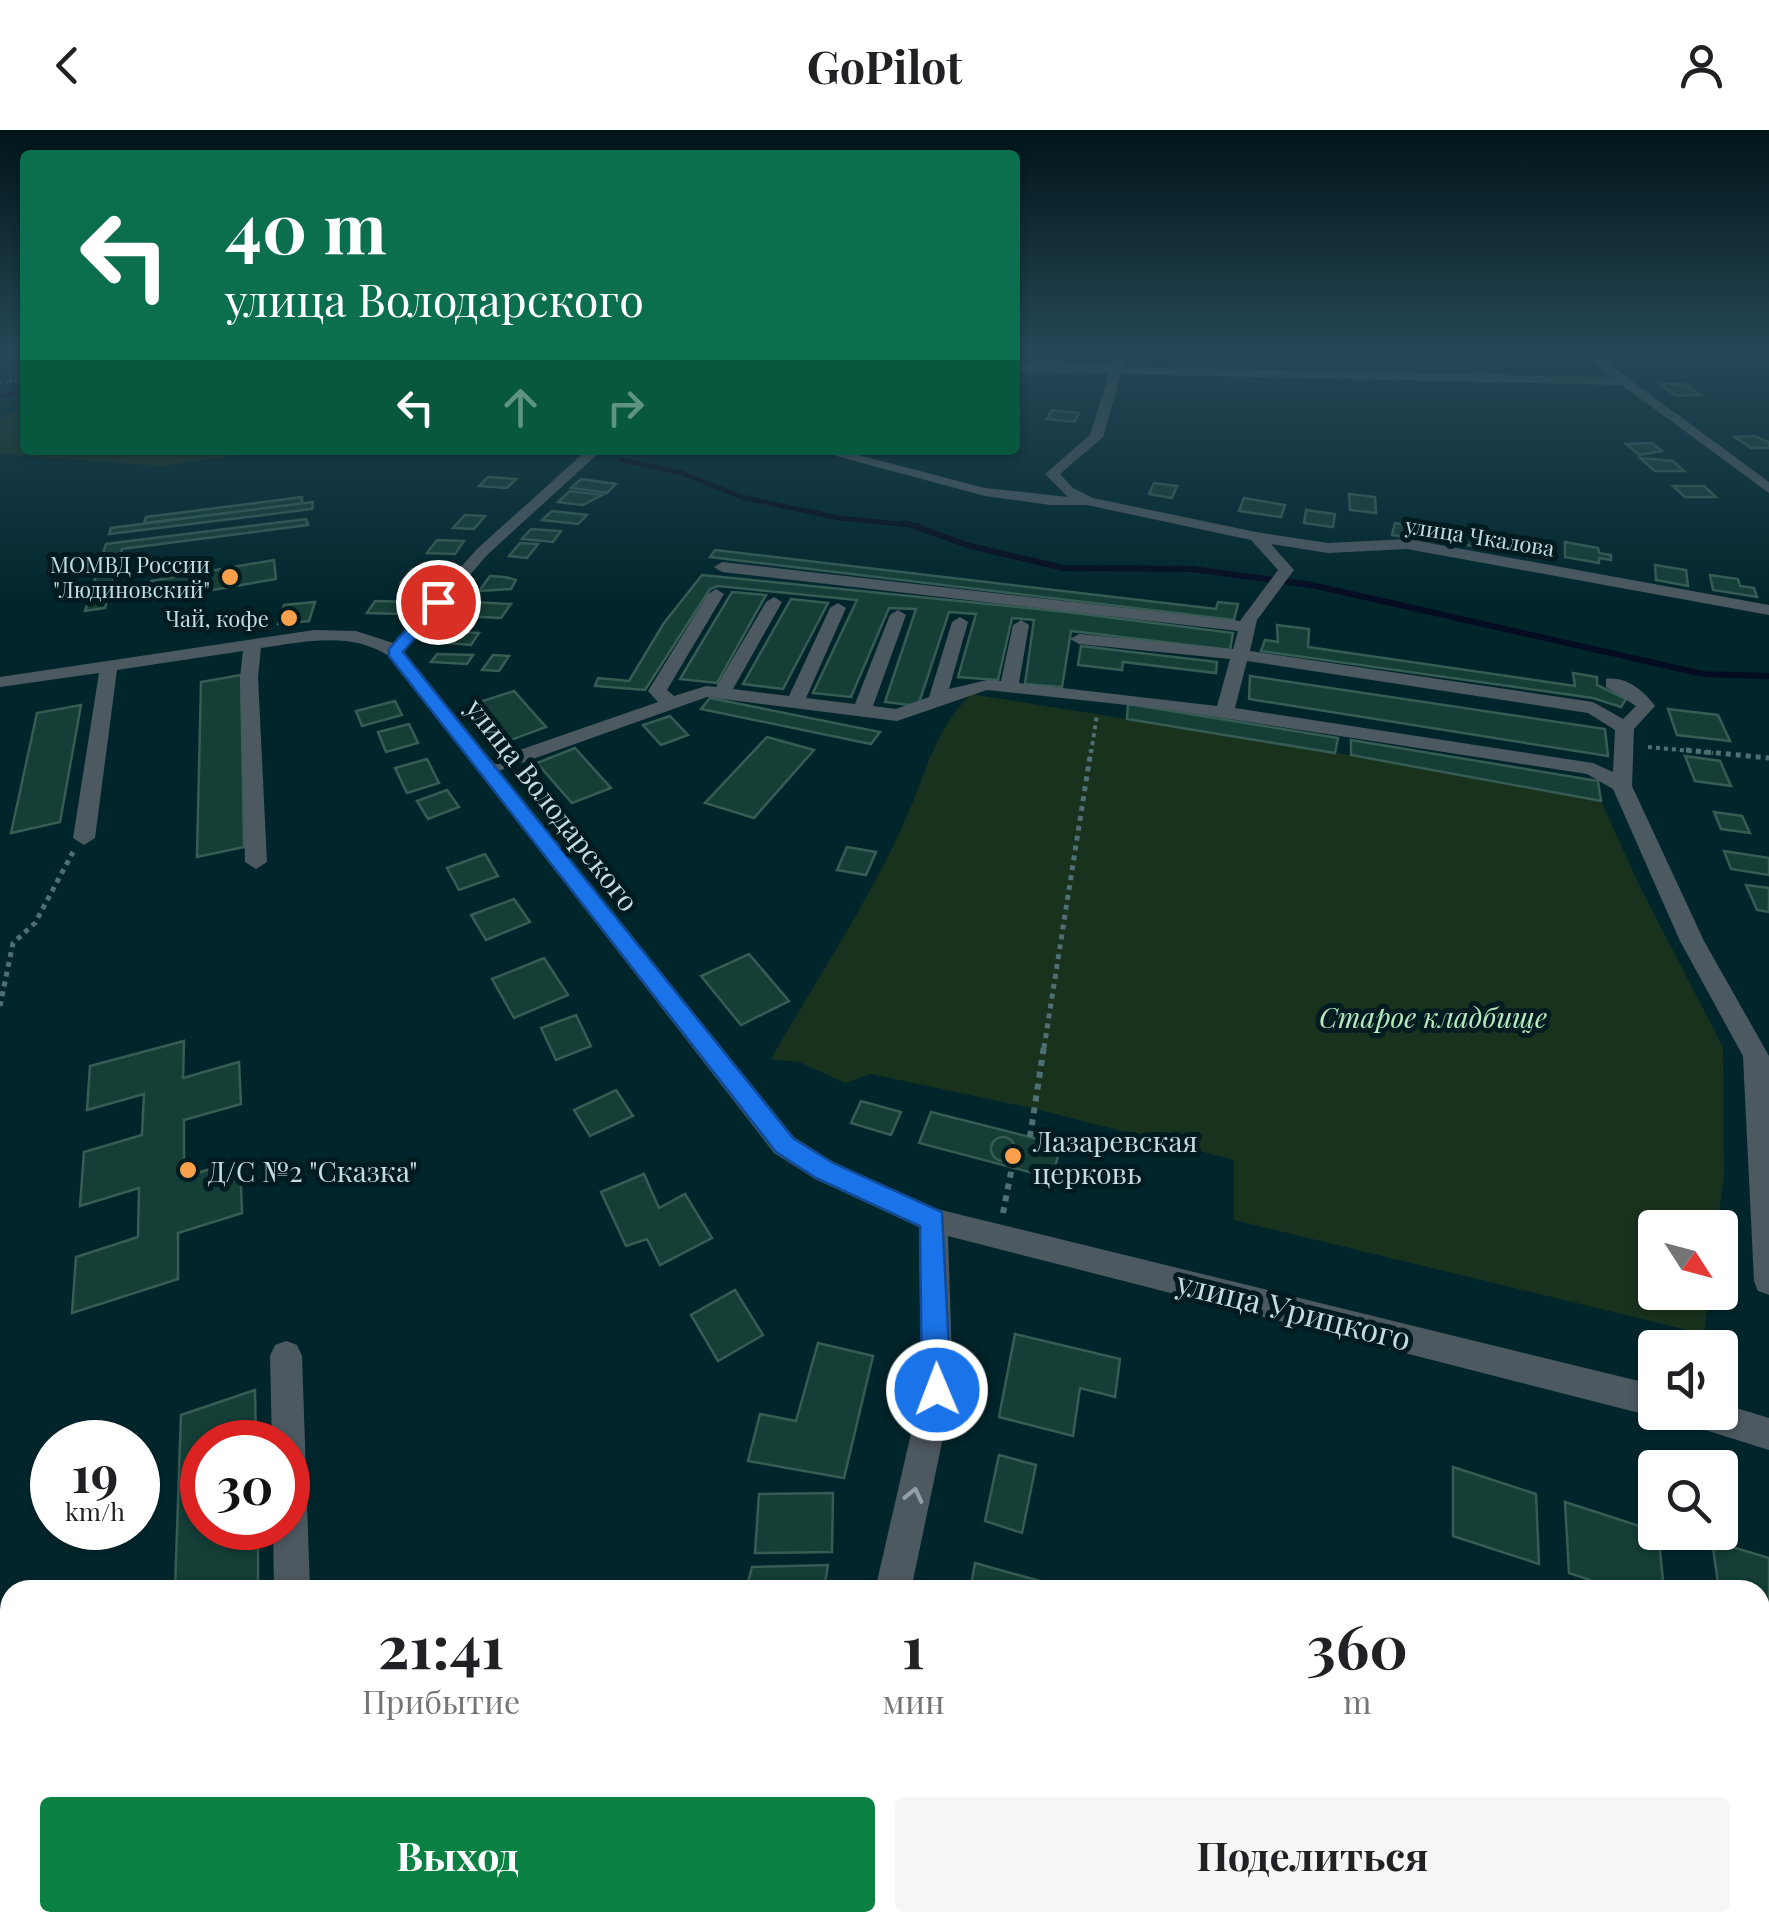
<!DOCTYPE html>
<html lang="ru">
<meta charset="utf-8">
<style>
:root{--surface:#fff;--page:#f6f6f6;--text:#202124;--muted:#757577;--accent:#0b8043}
body{margin:0;font-family:"Playfair Display",serif;background:var(--page);color:var(--text);height:100vh;display:flex;flex-direction:column;font-size:38px;white-space:nowrap}
*{box-sizing:border-box;margin:0}
p{font-size:32px;color:var(--muted)}
.icon{flex:none;width:55px;height:55px;fill:none;stroke:currentColor;stroke-width:2;stroke-linecap:round;stroke-linejoin:round}
.map{position:relative;flex:1;overflow:hidden}
.panel{position:absolute;left:0px;top:1450px;width:1770px;height:352px;display:flex;flex-direction:column;background:var(--surface);border-radius:30px 30px 0 0;box-shadow:0 2px 8px #0004}
.panel>*{flex:none}
.top-card{position:absolute;left:20px;top:20px;width:1000px;height:305px;border-radius:10px;box-shadow:0 2px 8px #0004;background:#0b6e4f;color:#fff;overflow:hidden}
.needle{width:65px;rotate:126deg}
.controls{position:absolute;left:1638px;top:1080px;display:grid;gap:20px}
.controls a{display:grid;place-items:center;width:100px;height:100px;border-radius:10px;background:var(--surface);box-shadow:0 2px 8px #0004;font-size:50px}
.speed{position:absolute;left:30px;top:1290px;display:flex;gap:20px;font-size:50px;font-weight:700;text-align:center}
.speed>*{display:grid;place-content:center;width:130px;height:130px;border-radius:50%;background:var(--surface);box-shadow:0 2px 8px #0004;line-height:1}
.speed small{font-size:25px;font-weight:400}
.speed .limit{border:15px solid #d22;background:#fff;color:#111}
.pin{position:absolute;display:grid;place-items:center;width:85px;height:85px;color:#fff;margin:-42px;border:5px solid #fff;border-radius:50%;box-shadow:0 2px 10px #0007}
.me{position:absolute;width:110px;margin:-55px;rotate:359deg;stroke-linejoin:round;filter:drop-shadow(0 0 8px #0008)}
.turn{display:flex;align-items:center;gap:35px;height:210px;padding:0 40px;font-size:45px}
.turn .icon{width:130px;height:130px;stroke-width:2.5}
.turn b{display:block;font-size:70px;line-height:85px}
.lanes{display:flex;align-items:center;height:95px;padding:0 40px;background:#0003;justify-content:center;gap:50px;direction:ltr}
.lanes .off{opacity:.35}
.eta{display:flex;justify-content:space-evenly;align-items:center;height:170px;text-align:center}
.eta b{font-size:60px;font-weight:700;line-height:70px}
.action{display:flex;gap:20px;margin-top:auto;padding:20px 40px}
.action a{flex:1;height:115px;border-radius:10px;background:var(--accent);color:#fff;font-size:40px;font-weight:700;line-height:115px;text-align:center}
.action a+a{background:var(--page);color:var(--text)}
header{display:flex;justify-content:space-between;align-items:center;height:130px;padding:0 40px;background:var(--surface);font-size:45px;font-weight:700}
.map>svg:first-child{display:block}
.green{fill:#19321e}
.lines{fill:none;stroke-linecap:round;stroke-linejoin:round}
.stream-far1{stroke:#050b21;stroke-width:5}
.stream{stroke:#050b21;stroke-width:6}
.building{fill:#143e36;stroke:#375c54;stroke-width:2.5}
.path-far3{stroke:#506f73;stroke-width:2.5;stroke-dasharray:2.5 2.5;stroke-linecap:butt}
.path-far2{stroke:#506f73;stroke-width:4;stroke-dasharray:4 4;stroke-linecap:butt}
.path-far1{stroke:#506f73;stroke-width:5;stroke-dasharray:5 5;stroke-linecap:butt}
.path{stroke:#506f73;stroke-width:6;stroke-dasharray:6 6;stroke-linecap:butt}
.minor{fill:#4d5961;fill-rule:evenodd}
.oneway{stroke:#90a0a6}
.route{fill:#1a73e8;stroke:#114b97;stroke-width:2.5}
.poi-dot{fill:#f9a04d;stroke:#001c20;stroke-width:4}
.labels{text-anchor:middle;dominant-baseline:central;stroke-width:10;stroke-linejoin:round;paint-order:stroke}
.far-street-label{font-size:22px;fill:#c7dbde;stroke:#001c20}
.far-poi-label{font-size:22px;fill:#c7dbde;stroke:#001c20;text-anchor:end}
.street-label{font-size:28px;fill:#c7dbde;stroke:#001c20}
.park-label{font-size:28px;font-style:italic;fill:#b7ebbf;stroke:#001c20}
.poi-label{font-size:28px;fill:#c7dbde;stroke:#001c20;text-anchor:start}
.near-street-label{font-size:32px;fill:#c7dbde;stroke:#001c20}
</style>
<header><svg class="icon" aria-label="back" viewBox="0 0 24 24"><path d="M15 5l-7 7 7 7"/></svg>GoPilot<svg class="icon" aria-label="person" viewBox="0 0 24 24"><circle cx="12" cy="8" r="4"/><path d="M4 21q1-7 8-7t8 7"/></svg></header>
<div class="map">
<svg width="1769" height="1802" viewBox="0 0 1769 1802">
<rect width="100%" height="100%" fill="#00262c"/>
<g class="green">
<path d="M25,277V320H270L163,336L0,324V289Z"/>
<path d="M971,564L1473,645L1601,671L1639,755L1723,917L1724,1046L1717,1097L1655,1098V1162L1709,1163L1704,1204L1234,1090V1030L1036,979L871,944L845,953L799,932L771,929C815,852 868,773 904,693C925,646 934,601 971,564Z"/>
</g>
<g class="lines">
<g class="stream-far1">
<path d="M0,266L25,261"/>
<path d="M621,330L682,343L741,367L839,388L919,396"/>
</g>
<path class="stream" d="M905,393L970,416L1064,438L1192,439L1312,455L1703,544L1769,546"/>
</g>
<g class="building">
<path d="M1035,224L1062,225L1064,234L1034,233Z"/>
<path d="M1660,254H1684L1700,265L1676,266Z"/>
<path d="M1052,280L1079,283L1074,292L1047,289Z"/>
<path d="M1754,306L1769,312V318H1751L1735,307Z"/>
<path d="M1652,313L1662,321L1639,325L1626,314Z"/>
<path d="M1640,328L1673,331L1684,341H1655Z"/>
<path d="M488,347L516,349L507,358L479,356Z"/>
<path d="M581,349L616,354L607,363L571,358Z"/>
<path d="M1154,353L1177,356L1172,368L1149,364Z"/>
<path d="M1673,356H1704L1716,367H1685Z"/>
<path d="M570,361L602,365L583,375L558,372Z"/>
<path d="M1349,364L1375,367L1376,383L1350,380Z"/>
<path d="M302,367V374L144,393L146,387Z"/>
<path d="M1244,368L1285,375L1281,387L1239,381Z"/>
<path d="M313,372L312,379L109,404L111,398Z"/>
<path d="M1306,380L1335,384L1333,397L1304,393Z"/>
<path d="M552,381L587,385L578,394L542,390Z"/>
<path d="M465,385L485,386L474,399L453,398Z"/>
<path d="M306,389L308,395L122,419L105,478L85,481L106,414Z"/>
<path d="M1395,393L1436,400L1434,412L1392,405Z"/>
<path d="M531,399L561,401L553,412L522,409Z"/>
<path d="M1457,405L1491,411L1489,419L1456,413Z"/>
<path d="M437,410L464,411L455,424L427,423Z"/>
<path d="M1565,412L1598,418L1599,423L1611,425V430L1599,428V433L1565,427Z"/>
<path d="M520,413L538,414L527,428L509,426Z"/>
<path d="M715,420L1216,479L1218,472L1238,474L1234,490L710,427Z"/>
<path d="M274,430L276,449L150,471L151,451Z"/>
<path d="M1655,435L1686,440L1688,456L1656,450Z"/>
<path d="M412,439L438,440L428,453L401,452Z"/>
<path d="M702,445L1067,482L1233,503L1230,520L1071,501L1062,557L1025,554L1034,490L1012,488L998,550L958,547L976,484L949,482L918,576L885,572L916,479L889,478L851,567L813,563L857,470L718,456L710,459L645,560L595,556L598,548L629,551L664,493Z"/>
<path d="M1710,445L1738,449L1740,456L1754,458L1757,467L1713,460Z"/>
<path d="M490,446L505,447L516,450L511,459L479,461Z"/>
<path d="M732,462L766,465L717,553L680,549Z"/>
<path d="M791,469L828,473L783,559L743,554Z"/>
<path d="M375,471L411,472L403,484L367,483Z"/>
<path d="M315,472L309,491L278,494L284,475Z"/>
<path d="M472,472L511,474L501,488L463,486Z"/>
<path d="M1277,495L1309,499L1308,517L1575,556L1573,543L1597,547V555L1626,569L1621,577L1593,568L1261,521L1265,510L1278,512Z"/>
<path d="M455,502L479,503L471,515L447,513Z"/>
<path d="M1081,516L1217,532L1216,543L1123,532L1122,540L1078,535Z"/>
<path d="M437,524L473,525L467,534L431,532Z"/>
<path d="M493,525L509,526L499,541L482,540Z"/>
<path d="M241,545L244,717L197,727L201,552Z"/>
<path d="M1250,546L1605,599L1608,626L1249,569Z"/>
<path d="M514,561L546,597L508,611L477,573Z"/>
<path d="M710,568L880,602L871,614L701,579Z"/>
<path d="M395,571L402,585L362,596L356,581Z"/>
<path d="M1128,574L1338,608L1335,623L1127,589Z"/>
<path d="M81,575L60,692L11,703L37,583Z"/>
<path d="M1668,579L1718,585L1730,611L1677,605Z"/>
<path d="M670,586L688,605L661,615L643,595Z"/>
<path d="M409,594L418,613L386,622L378,602Z"/>
<path d="M767,607L814,620L754,688L705,673Z"/>
<path d="M1351,610L1598,651L1601,671L1351,625Z"/>
<path d="M575,618L611,658L572,673L537,633Z"/>
<path d="M1685,626L1720,631L1731,656L1695,651Z"/>
<path d="M427,629L439,653L407,663L395,638Z"/>
<path d="M447,660L459,677L428,689L417,671Z"/>
<path d="M1714,682L1742,686L1750,703L1721,699Z"/>
<path d="M847,717L876,722L866,745L837,740Z"/>
<path d="M1724,721L1769,728V745L1731,739Z"/>
<path d="M485,724L498,746L459,760L447,738Z"/>
<path d="M1746,755L1769,758V782L1757,780Z"/>
<path d="M514,769L530,792L486,810L471,785Z"/>
<path d="M749,824L789,871L741,895L701,846Z"/>
<path d="M544,828L568,865L514,888L492,849Z"/>
<path d="M576,885L591,916L556,930L541,898Z"/>
<path d="M184,911L183,948L239,932L241,974L184,990V1047L240,1030L242,1083L178,1103V1149L72,1183L76,1127L138,1107L139,1058L80,1076L84,1022L142,1005L144,964L87,980L90,936Z"/>
<path d="M616,960L633,986L590,1006L574,980Z"/>
<path d="M861,971L901,982L891,1005L851,993Z"/>
<path d="M931,982L1061,1015L1052,1048L919,1013Z"/>
<circle cx="1003" cy="1019" r="12"/>
<path d="M644,1044L659,1078L685,1064L712,1108L660,1135L647,1109L626,1116L601,1062Z"/>
<path d="M735,1160L763,1205L718,1231L691,1185Z"/>
<path d="M1015,1204L1120,1229L1115,1267L1080,1258L1073,1306L999,1287Z"/>
<path d="M818,1213L873,1226L844,1348L748,1331L760,1284L796,1291Z"/>
<path d="M255,1260L256,1312H202V1398H258V1460H175L181,1285Z"/>
<path d="M999,1325L1036,1335L1022,1403L985,1391Z"/>
<path d="M1453,1337L1536,1364L1539,1434L1453,1406Z"/>
<path d="M833,1363L832,1422L755,1423L759,1364Z"/>
<path d="M1565,1372L1658,1402L1664,1460H1620L1569,1443Z"/>
<path d="M1712,1411L1769,1428V1497L1760,1494V1460H1719Z"/>
<path d="M975,1433L1065,1458V1460H970Z"/>
<path d="M828,1435L824,1460H746L752,1437Z"/>
<path d="M165,1792H263L264,1802H165Z"/>
<rect x="438" y="1792" width="205" height="10"/>
<path d="M897,1792H1056L1054,1802H895Z"/>
<path d="M1133,1792H1211L1238,1802H1132Z"/>
</g>
<g class="lines">
<path class="path-far3" d="M0,253L25,249"/>
<g class="path-far2">
<path d="M1648,617L1713,623"/>
<path d="M1091,623L1097,585"/>
</g>
<g class="path-far1">
<path d="M1686,620L1769,628"/>
<path d="M0,876L13,813L35,793L73,722"/>
<path d="M1044,918L1091,620"/>
</g>
<g class="path">
<path d="M1030,1007L1044,916"/>
<path d="M1003,1083L1012,1037"/>
</g>
<g class="minor">
<path d="M1116,220H1128L1123,237L1612,247L1577,220H1590L1769,352V363L1622,255L1121,244L1103,307L1060,344L1073,358L1093,368L1256,402L1328,413L1407,409L1769,475V485L1407,419L1328,423L1271,414L1294,440L1257,490L1250,521L1593,572L1623,589L1636,576L1606,557V549C1626,546 1644,561 1655,576L1634,599L1632,656L1704,811L1769,926V1165L1758,1161L1754,1151L1743,926L1680,811L1613,659L1587,644L1164,579L987,560L897,591L707,567L499,641L794,1007L835,1033L937,1079L1655,1255V1282H1666L1655,1287L948,1106L953,1260L911,1460H875L921,1260L919,1097L815,1049L774,1023L389,526C349,501 305,512 261,518L258,547L267,732L256,739L245,732L240,547L243,521L117,540L95,708L84,715L73,708L99,543L0,557V547L314,500L356,501L393,513L477,419L587,320H602L487,425L404,522L491,630L658,572L648,561L708,464L716,459L724,464L667,560L674,566L706,556L716,557L766,472L774,467L782,472L733,559L789,566L830,478L838,473L846,478L806,568L855,574L890,485L898,480L906,485L873,576L896,579L929,567L952,492L960,487L968,492L949,559L987,550L1001,551L1013,495L1021,490L1029,495L1019,553L1217,576L1230,529L1079,514L1070,509L1079,504L1233,519L1238,501L722,442L714,437L722,432L1240,491L1278,440L1251,410L1087,375H1051L985,366L814,320H839L985,358L1068,367L1045,344L1090,305L1109,244L1015,242V234L1111,236ZM1247,531L1588,583L1615,600L1613,642L1593,633L1235,578Z"/>
<path d="M286,1211L297,1215L302,1226L310,1460H274L273,1398H288V1312H272L270,1226L275,1215Z"/>
<path d="M1720,1273L1769,1288V1320L1683,1293L1679,1282H1720Z"/>
<path d="M279,1792H321L322,1802H280Z"/>
<path d="M798,1792H840L838,1802H796Z"/>
</g>
</g>
<defs><path id="oneway-chevron" d="M-2-3.5L2.5 0L-2 3.5" fill="none" stroke-width="1.6" stroke-linecap="round" stroke-linejoin="round" transform="scale(2.5)"/></defs>
<use class="oneway" href="#oneway-chevron" transform="translate(914 1365) rotate(-77)"/>
<linearGradient id="sky" x2="0" y2="1"><stop stop-color="#001518"/><stop offset="0.47" stop-color="#264756"/><stop offset="1" stop-color="#264756" stop-opacity="0"/></linearGradient>
<rect width="1769" height="472" fill="url(#sky)"/>
<path class="route" d="M433,469L446,472L403,522L793,1008L833,1033L942,1082L951,1260L947,1270L937,1274L926,1270L922,1260L920,1096L816,1048L776,1022L389,526V519Z"/>
<g class="poi-dot">
<circle cx="230" cy="447" r="10"/>
<circle cx="289" cy="488" r="10"/>
<circle cx="1013" cy="1026" r="10"/>
<circle cx="188" cy="1040" r="10"/>
</g>
<g class="labels">
<g class="far-street-label">
<text transform="translate(1480 406) rotate(9)">улица Чкалова</text>
</g>
<g class="far-poi-label">
<text x="210" y="434">МОМВД России<tspan x="210" dy="25">"Людиновский"</tspan></text>
<text x="269" y="488">Чай, кофе</text>
</g>
<g class="street-label">
<text transform="translate(553 674) rotate(52)">улица Володарского</text>
</g>
<g class="park-label">
<text x="1433" y="886">Старое кладбище</text>
</g>
<g class="poi-label">
<text x="1033" y="1010">Лазаревская<tspan x="1033" dy="32">церковь</tspan></text>
<text x="208" y="1040">Д/С №2 "Сказка"</text>
</g>
<g class="near-street-label">
<text transform="translate(1294 1179) rotate(14)">улица Урицкого</text>
</g>
</g>
</svg>
<div class="controls">
<a><svg class="needle" viewBox="-14 -14 28 28"><path d="M0-13l5 13h-10z" fill="#e53935"/><path d="M0 13l5-13h-10z" fill="#757577"/></svg></a>
<a><svg class="icon" aria-label="sound" viewBox="0 0 24 24"><path d="M4 9h4l5-4v14l-5-4H4zM17 9q2 3 0 6"/></svg></a>
<a><svg class="icon" aria-label="search" viewBox="0 0 24 24"><circle cx="10" cy="10" r="6"/><path d="M15 15l6 6"/></svg></a>
</div>
<div class="speed"><div>19<small>km/h</small></div><div class="limit">30</div></div>
<div class="pin" style="left:438px;top:472px;background:#d93025"><svg class="icon" aria-label="arrive" viewBox="0 0 24 24"><path d="M6 21V4h12l-3 4 3 4H6"/></svg></div>
<svg class="me" style="left:937px;top:1260px" viewBox="-20 -20 40 40"><circle r="17" fill="#1a73e8" stroke="#fff" stroke-width="3"/><path d="M0-11L8 9 0 5-8 9z" fill="#fff"/></svg>
<div class="top-card">
<div class="turn"><svg class="icon" aria-label="left" viewBox="0 0 24 24"><path d="M17 20v-9H6M10 6l-5 5 5 5"/></svg><div><b>40 m</b>улица Володарского</div></div>
<div class="lanes"><svg class="icon" aria-label="left" viewBox="0 0 24 24"><path d="M17 20v-9H6M10 6l-5 5 5 5"/></svg><svg class="icon off" aria-label="ahead" viewBox="0 0 24 24"><path d="M12 20V5M6 11l6-6 6 6"/></svg><svg class="icon off" aria-label="right" viewBox="0 0 24 24"><path d="M7 20v-9h11M14 6l5 5-5 5"/></svg></div>
</div>
<section class="panel">
<div class="eta">
<div><b>21:41</b><p>Прибытие</p></div>
<div><b>1</b><p>мин</p></div>
<div><b>360</b><p>m</p></div>
</div>
<div class="action"><a>Выход</a><a>Поделиться</a></div>
</section>
</div>
